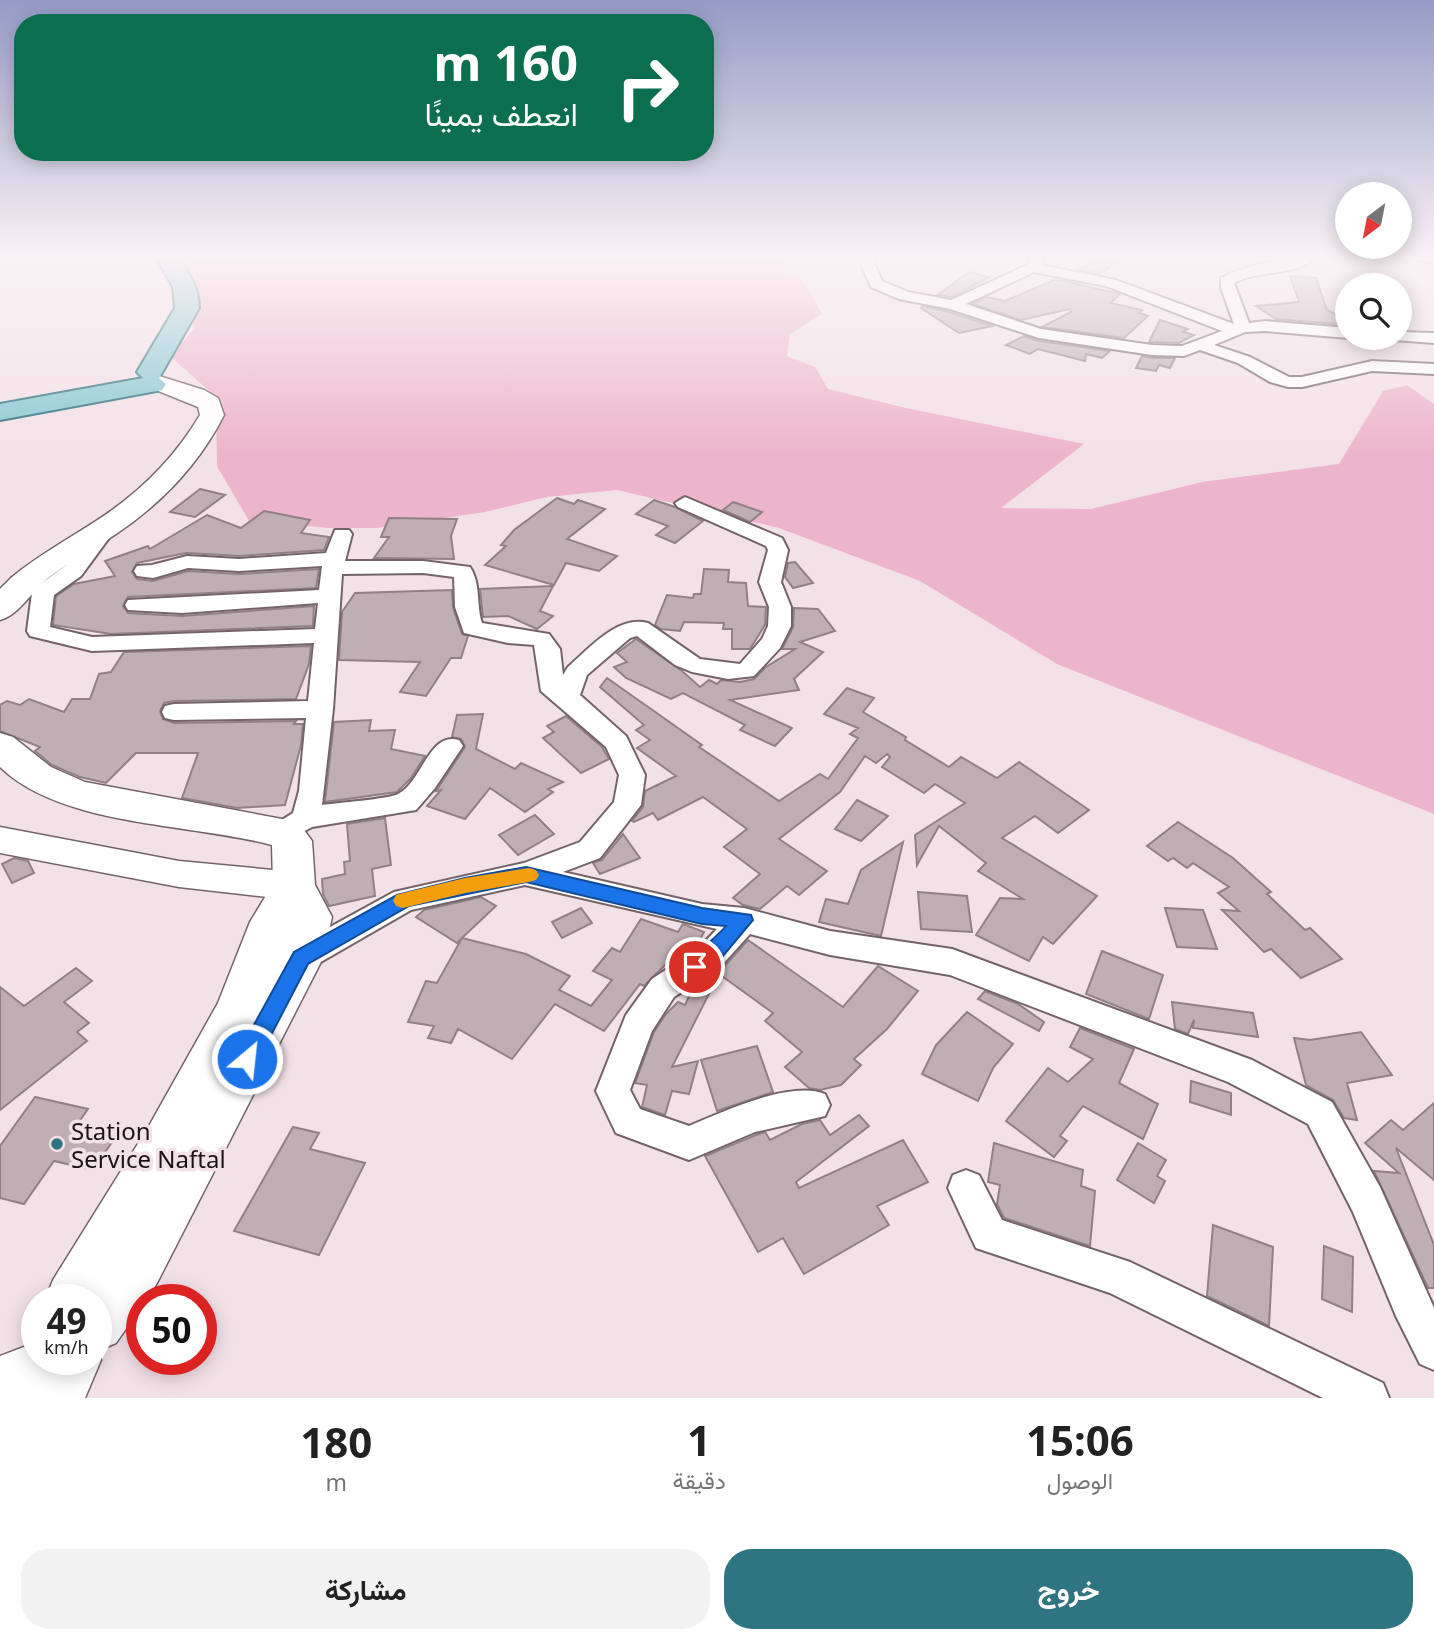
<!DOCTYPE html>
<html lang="ar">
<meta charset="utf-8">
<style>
:root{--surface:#fff;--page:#f2f2f2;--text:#222;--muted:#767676;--accent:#2e7581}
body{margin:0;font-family:"Noto Sans",Vazirmatn,sans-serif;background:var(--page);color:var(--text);direction:rtl;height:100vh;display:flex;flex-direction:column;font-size:26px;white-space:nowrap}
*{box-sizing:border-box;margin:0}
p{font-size:23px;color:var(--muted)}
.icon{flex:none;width:38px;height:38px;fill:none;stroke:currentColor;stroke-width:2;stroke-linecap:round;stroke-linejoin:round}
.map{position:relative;height:1398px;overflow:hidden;direction:ltr}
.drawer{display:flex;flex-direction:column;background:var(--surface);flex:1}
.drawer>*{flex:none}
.banner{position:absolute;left:14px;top:14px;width:700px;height:147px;border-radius:28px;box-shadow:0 4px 18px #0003;direction:rtl;background:#0b6e4f;color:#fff;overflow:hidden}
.needle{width:46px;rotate:212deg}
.controls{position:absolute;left:1335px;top:182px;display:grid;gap:14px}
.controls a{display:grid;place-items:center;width:77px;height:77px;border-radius:50%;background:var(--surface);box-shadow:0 4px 18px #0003;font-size:35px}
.speed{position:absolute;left:21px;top:1284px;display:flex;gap:14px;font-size:35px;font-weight:700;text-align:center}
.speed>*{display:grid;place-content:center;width:91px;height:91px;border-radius:50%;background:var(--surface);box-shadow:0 4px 18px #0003;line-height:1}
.speed small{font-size:18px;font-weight:400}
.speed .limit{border:10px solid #d22;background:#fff;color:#111}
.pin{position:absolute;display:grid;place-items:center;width:60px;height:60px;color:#fff;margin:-30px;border:4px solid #fff;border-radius:50%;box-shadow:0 2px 7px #0007}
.me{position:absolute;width:77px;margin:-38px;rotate:28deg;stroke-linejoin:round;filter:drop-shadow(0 0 5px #0008)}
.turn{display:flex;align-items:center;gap:24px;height:147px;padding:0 21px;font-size:32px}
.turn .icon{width:91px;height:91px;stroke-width:2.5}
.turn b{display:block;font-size:49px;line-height:60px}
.eta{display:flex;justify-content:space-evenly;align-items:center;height:119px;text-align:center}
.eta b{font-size:42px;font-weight:700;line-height:49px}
.cta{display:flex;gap:14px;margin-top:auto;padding:14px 21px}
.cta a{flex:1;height:80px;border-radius:28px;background:var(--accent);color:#fff;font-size:28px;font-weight:700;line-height:80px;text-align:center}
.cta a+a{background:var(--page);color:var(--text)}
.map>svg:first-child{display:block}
.green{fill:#edb5cb}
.building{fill:#bfaeb4;stroke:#918086;stroke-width:2}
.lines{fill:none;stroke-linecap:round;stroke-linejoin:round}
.minor-casing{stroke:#74646a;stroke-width:4}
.tertiary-casing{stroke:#74646a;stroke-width:3}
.secondary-casing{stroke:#74646a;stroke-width:3}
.primary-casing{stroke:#2d717d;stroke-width:4}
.minor{fill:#fff;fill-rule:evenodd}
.tertiary{fill:#fff;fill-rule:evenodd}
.secondary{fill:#fff;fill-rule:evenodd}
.primary{fill:#87c8d2;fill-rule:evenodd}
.route{fill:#1a73e8;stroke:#114b97;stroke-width:2}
.slow{fill:#f59e0b}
.poi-dot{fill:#2e7581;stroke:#f3e1e8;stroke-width:2.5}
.labels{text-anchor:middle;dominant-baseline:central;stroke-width:7;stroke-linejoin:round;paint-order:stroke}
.near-poi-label{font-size:24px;fill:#1a1416;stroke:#f3e1e8;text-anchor:start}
</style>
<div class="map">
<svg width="1434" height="1398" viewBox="0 0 1434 1398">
<rect width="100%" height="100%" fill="#f3e1e8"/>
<path class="green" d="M187,257H789L782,272L802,279L822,314L790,334L787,356L815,367L828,389L906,408L1084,444L1001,508L1091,509L1202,482L1339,464L1383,391L1407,385L1434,404V814L1057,664L920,581L779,528L617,490L547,497L485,512L376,528H329L249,521L217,466L216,397L170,356L194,329Z"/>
<g class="building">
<path d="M1106,257H1122L1100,274L1078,270Z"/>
<path d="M969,272L990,277L951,297L938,295Z"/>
<path d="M1290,276L1316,278L1327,310L1348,320V325L1276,319L1256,306L1299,302Z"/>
<path d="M1056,279L1120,294L1110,303L1142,310L1139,313L1148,316L1124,338L1042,327L1071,312L1070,309L1021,320L973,304L987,297L1005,301Z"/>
<path d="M923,306L949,312L992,326L959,333L921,308Z"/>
<path d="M1160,320L1188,329L1183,332L1194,335L1179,343L1149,342Z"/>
<path d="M1024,336L1039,341L1110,351L1102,358L1086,354L1085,361L1038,349L1030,354L1006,345Z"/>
<path d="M1142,356L1152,358H1175L1170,368L1159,365L1156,371L1136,368Z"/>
<path d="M200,489L225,495L195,517L170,512Z"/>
<path d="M557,498L574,504L578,500L605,509L567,539L617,556L599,571L566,563L554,585L485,565L506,546L501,545L514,530Z"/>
<path d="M654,500L675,507L703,521L675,543L656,535L668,526L636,514Z"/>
<path d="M733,502L762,512L750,522L723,510Z"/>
<path d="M264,511L310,520L301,533L329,537L324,550L239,556L186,553L137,563L132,572L137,579L153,581L188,571L239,574L319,569L316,588L128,597L123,606L128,613L182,616L314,606L313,626L111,634L53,625L56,596L74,584L115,576L105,561L148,546L150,549L207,515L241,528Z"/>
<path d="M389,518L457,519L451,536L454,559L374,558L389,537H381Z"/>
<path d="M795,562L813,583L793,588L785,577L788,563Z"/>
<path d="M704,569L729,570L728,582L746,583L748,606L766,607L765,625L750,649H732V629H723L724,623L684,622L680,631L661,629L655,625L667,595L693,598L694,594H701Z"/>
<path d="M553,586L540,611L553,616L537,629L508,616L483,617L480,589Z"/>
<path d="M452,590L453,608L462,634L468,636L461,658H451L426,696L400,692L420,662L339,660L342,612L355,593Z"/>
<path d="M794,608L818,609L835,631L800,642L823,652L794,679L799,690L730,700L792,728L775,746L740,730L745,725L683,693L671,699L626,678L614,667L627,662L617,653L636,639L682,671L700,687L709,680L717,684L721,680L740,682L754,679L766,667L795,649H782L793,627Z"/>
<path d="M311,646L309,664L296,699L174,701L164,703L160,711L163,719L174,723L296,721L294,724H303L301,745L285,805L237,808L182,798L198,753H136L106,783L80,777L52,765L35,751L40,747L0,731V705L7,701L20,705L29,699L64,712L72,699H90L99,674L111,672L124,652Z"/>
<path d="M607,678L702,745L699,747L779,801L820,774L828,779L858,738L850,734L858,728L824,714L847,688L874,698L863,712L906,737L905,740L949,767L961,757L997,778L1019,762L1089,810L1058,833L1035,816L1002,838L1097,896L1053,944L1043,937L1029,961L976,935L1000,898L1023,899L978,871L986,863L939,826L917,865L915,835L965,803L935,784L924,793L882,767L890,757L887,754L876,763L865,756L840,792L779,839L827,871L799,895L787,886L760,909L743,905L733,898L760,874L724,847L747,829L703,797L658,820L653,813L634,822L632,821L643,807L645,791L676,776L637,748L650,740L636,730L644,725L600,687Z"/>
<path d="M483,714L476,749L515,769L521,763L563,782L548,789L553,792L525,812L490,788L465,819L427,806L441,790L436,791L465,747L461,739L452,737L457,715Z"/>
<path d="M566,716L602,747L609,759L581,773L543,738L554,732L547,726Z"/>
<path d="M371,720L369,731L395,730L391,749L425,756L411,778L397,792L325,802L334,722Z"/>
<path d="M857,800L888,816L861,841L835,829Z"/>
<path d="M535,815L554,834L518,855L499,835Z"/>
<path d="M385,818L391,865L372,869L375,896L329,906L323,894L322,879L345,874L344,862L350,861L347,824Z"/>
<path d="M1178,822L1233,858L1271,892L1267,894L1305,930L1310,928L1342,959L1301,978L1271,949L1264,952L1222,910L1239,911L1218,893L1229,887L1193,863L1187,868L1173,858L1168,861L1147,846Z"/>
<path d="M623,834L640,858L600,874L593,863L602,860Z"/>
<path d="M903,842L881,936L819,922L826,899L848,904L861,870Z"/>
<path d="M14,858L28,861L34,873L12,883L2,864Z"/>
<path d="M918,892L967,896L972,932L921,929Z"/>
<path d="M481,897L496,906L462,938L526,954L570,976L559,990L591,1006L612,980L593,971L612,948L620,952L641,919L678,932L683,924L704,932L696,947L673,962L670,960L644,986L640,984L604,1031L555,1004L512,1059L458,1029L451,1043L428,1038L434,1026L408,1022L426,981L437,983L462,938L457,943L416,917L424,910Z"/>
<path d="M581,908L592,923L562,938L552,922Z"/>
<path d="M1165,908L1203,910L1217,949L1177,947Z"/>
<path d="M748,940L843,1007L878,966L918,991L887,1029L854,1059L861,1065L841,1085L820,1090L809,1088L785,1067L802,1052L765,1021L773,1013L719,974L672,1067L698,1061L689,1094L672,1091L665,1115L642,1107L647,1085L635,1083L654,1032L666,1014L678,1002L685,1005L693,988L723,968Z"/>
<path d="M1102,951L1163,975L1149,1019L1086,994Z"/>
<path d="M76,968L92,981L64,1002L89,1023L77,1032L87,1041L0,1110V987L24,1006Z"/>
<path d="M985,991L1018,1004L1044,1022L1039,1031L978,999Z"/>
<path d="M1172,1002L1253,1013L1258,1037L1193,1028L1194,1020L1188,1034L1175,1029Z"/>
<path d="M967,1012L1013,1044L993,1068L978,1101L922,1074L936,1045Z"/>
<path d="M1080,1028L1134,1049L1119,1083L1158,1104L1143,1139L1083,1106L1060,1136L1067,1141L1054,1157L1006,1121L1048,1068L1068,1082L1093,1059L1070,1047Z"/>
<path d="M1361,1032L1392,1075L1347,1083L1357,1120L1344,1118L1333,1100L1306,1085L1294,1038L1310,1040Z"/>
<path d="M757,1046L773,1092L717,1111L701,1060Z"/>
<path d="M1191,1081L1231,1093V1115L1190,1102Z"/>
<path d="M35,1097L88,1109L72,1132L112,1142L93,1170L54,1161L24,1204L0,1198V1146Z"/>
<path d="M1434,1103V1180L1396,1148L1434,1245V1288H1428L1374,1171L1399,1173L1365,1143L1391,1120L1403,1130Z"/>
<path d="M859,1115L869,1126L796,1182L799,1188L903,1140L928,1182L877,1206L889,1225L804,1274L783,1238L758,1252L705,1156L756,1135L765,1132L770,1140L802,1124L820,1120L830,1135Z"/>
<path d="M293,1127L319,1133L310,1149L365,1163L319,1255L234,1231Z"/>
<path d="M994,1143L1083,1170L1081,1186L1095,1191L1090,1246L1004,1218L997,1204L1000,1185L988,1182Z"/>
<path d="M1138,1143L1166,1160L1157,1176L1165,1181L1154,1203L1117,1180Z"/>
<path d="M1213,1225L1273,1247L1269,1326L1207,1296Z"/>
<path d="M1324,1246L1353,1257L1352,1312L1322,1299Z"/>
</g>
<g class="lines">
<g class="minor-casing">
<g id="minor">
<path d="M858,257H872L882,281L908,292L951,300L1027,265L1031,257H1045L1041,265L1116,280L1234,324L1221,288V278C1245,265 1290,257 1317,257C1295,277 1259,269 1234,283L1249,323L1265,321L1348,328V338L1265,331L1245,332L1214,345L1250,357L1289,377H1302L1372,361L1434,364V374L1372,371L1302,387H1288L1270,382L1238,363L1200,350L1184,356L1152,355L1039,338L950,309L899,299L871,287ZM1034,272L1106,286L1222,331L1182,346L1152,345L1041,329L966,304Z"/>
<path d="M1415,257H1434V263L1417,260Z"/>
<path d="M1400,332L1434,333V343L1394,340L1393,338H1400Z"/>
<path d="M685,497L782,538L788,550L781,582L791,607V626L780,648L754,676L728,679L692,672L675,665L637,636L630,638L587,675L580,695L626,736L645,775L641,805L600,858L563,872L702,904L744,908L830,931L952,949L1252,1060L1332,1102L1380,1187L1434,1308V1370L1420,1364L1396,1316L1353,1212L1308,1124L1228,1082L950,975L830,955L750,934L721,966L674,997L652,1031L630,1090L640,1109L689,1126C723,1112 790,1080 825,1094L830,1105L825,1116L755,1132L689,1160L616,1133L596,1091L626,1015L652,979L699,948L717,929L525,885L411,910L312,967L301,971L290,967L286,958L290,949L394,892L524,863L580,842L614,802L619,775L606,747L541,691L534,645L508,643L464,633L455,607L454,577L423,573L342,574L333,709L322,805C335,803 390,799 398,794C422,782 429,731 459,740L463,746L435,788L416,810L312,827L284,842L274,839L270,832L274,825L293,813L299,791L306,718L174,720L165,718L162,712L165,706L174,704L308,701L314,643L92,651L30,636L27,631L32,593L35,588L65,566L100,523H114L117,527L81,576L54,595L50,627L92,637L315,629L318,603L182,613L128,610L125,605L128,600L319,590L322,566L239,571L188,568L153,578L137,576L134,571L137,566L152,565L187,556L239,559L326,553L335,530H349L352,534L345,561H423L470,567C481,584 476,604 482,623L549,634L560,649L563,675L568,667C589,649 617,615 648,623L700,659L740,664L762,639L768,626L769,607L759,582L768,550L766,546L678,507L675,503Z"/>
<path d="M966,1170L979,1175L1002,1220L1130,1262L1383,1383L1389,1398H1323L1110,1293L976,1248L948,1188L953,1175Z"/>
</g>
</g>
<g class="tertiary-casing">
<path id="tertiary" d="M0,827L179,861L294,872L306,876L312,886L306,896L294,900L179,887L0,853Z"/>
</g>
<g class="secondary-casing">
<g id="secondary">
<path d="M159,376L204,390L218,398L224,415C199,464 162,503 116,534C93,549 69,562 48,578C32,591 19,615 0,620V589L11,578C37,556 67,540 96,521C138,494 174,459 200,415L198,407L151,388L147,383L151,378Z"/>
<path d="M0,733L13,737L51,767L85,782L298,822L312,841L315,885L332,917L323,958L157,1283L146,1300H142V1306L116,1343L97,1351L101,1360L85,1398H0V1356L37,1342V1360H96V1300H45L53,1280L149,1126L218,1003L250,922L273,884L272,845C191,823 62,827 0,767Z"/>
</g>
</g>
<g class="primary-casing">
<path id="primary" d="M156,257H178C189,273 199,288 199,308L159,378L166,384L162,390L0,420V404L143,378L137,372L175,308L173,287Z"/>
</g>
<use href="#minor" class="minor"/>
<use href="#tertiary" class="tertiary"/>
<use href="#secondary" class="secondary"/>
<use href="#primary" class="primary"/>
</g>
<linearGradient id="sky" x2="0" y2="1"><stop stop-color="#959bc6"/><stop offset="0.57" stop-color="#faf2f5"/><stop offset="1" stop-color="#faf2f5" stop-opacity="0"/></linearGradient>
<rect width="1434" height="453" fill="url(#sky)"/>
<path class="route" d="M526,867L702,908L751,915L753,920L718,962L695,976L687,973L684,967C688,960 718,936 726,926L702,924L526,882L409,906L308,964L255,1066L247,1069L239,1066L236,1059L239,1052L294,952L397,895L465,878Z"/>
<path class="slow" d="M529,868L536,870L539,875L536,880L529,882L465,893L403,908L396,906L393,901L396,895L403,893L465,878Z"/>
<circle class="poi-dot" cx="57" cy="1144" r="7"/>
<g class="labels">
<g class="near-poi-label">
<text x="71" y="1130">Station<tspan x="71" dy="28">Service Naftal</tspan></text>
</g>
</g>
</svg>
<div class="controls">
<a><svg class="needle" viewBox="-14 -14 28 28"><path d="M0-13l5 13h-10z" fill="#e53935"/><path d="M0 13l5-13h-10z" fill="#767676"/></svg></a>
<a><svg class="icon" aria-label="search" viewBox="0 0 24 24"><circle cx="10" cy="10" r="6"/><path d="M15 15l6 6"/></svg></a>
</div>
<div class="speed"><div>49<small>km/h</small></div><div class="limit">50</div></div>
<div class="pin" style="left:695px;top:967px;background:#d93025"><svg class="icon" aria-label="arrive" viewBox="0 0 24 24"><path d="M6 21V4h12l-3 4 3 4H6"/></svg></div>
<svg class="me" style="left:247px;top:1059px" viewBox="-20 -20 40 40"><circle r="17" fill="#1a73e8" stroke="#fff" stroke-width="3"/><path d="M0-11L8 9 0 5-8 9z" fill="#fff"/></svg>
<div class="banner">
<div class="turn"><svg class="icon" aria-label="right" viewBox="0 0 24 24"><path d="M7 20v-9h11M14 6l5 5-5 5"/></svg><div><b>160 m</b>انعطف يمينًا</div></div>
</div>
</div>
<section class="drawer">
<div class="eta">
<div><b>15:06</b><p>الوصول</p></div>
<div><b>1</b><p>دقيقة</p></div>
<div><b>180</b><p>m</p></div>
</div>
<div class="cta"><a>خروج</a><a>مشاركة</a></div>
</section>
